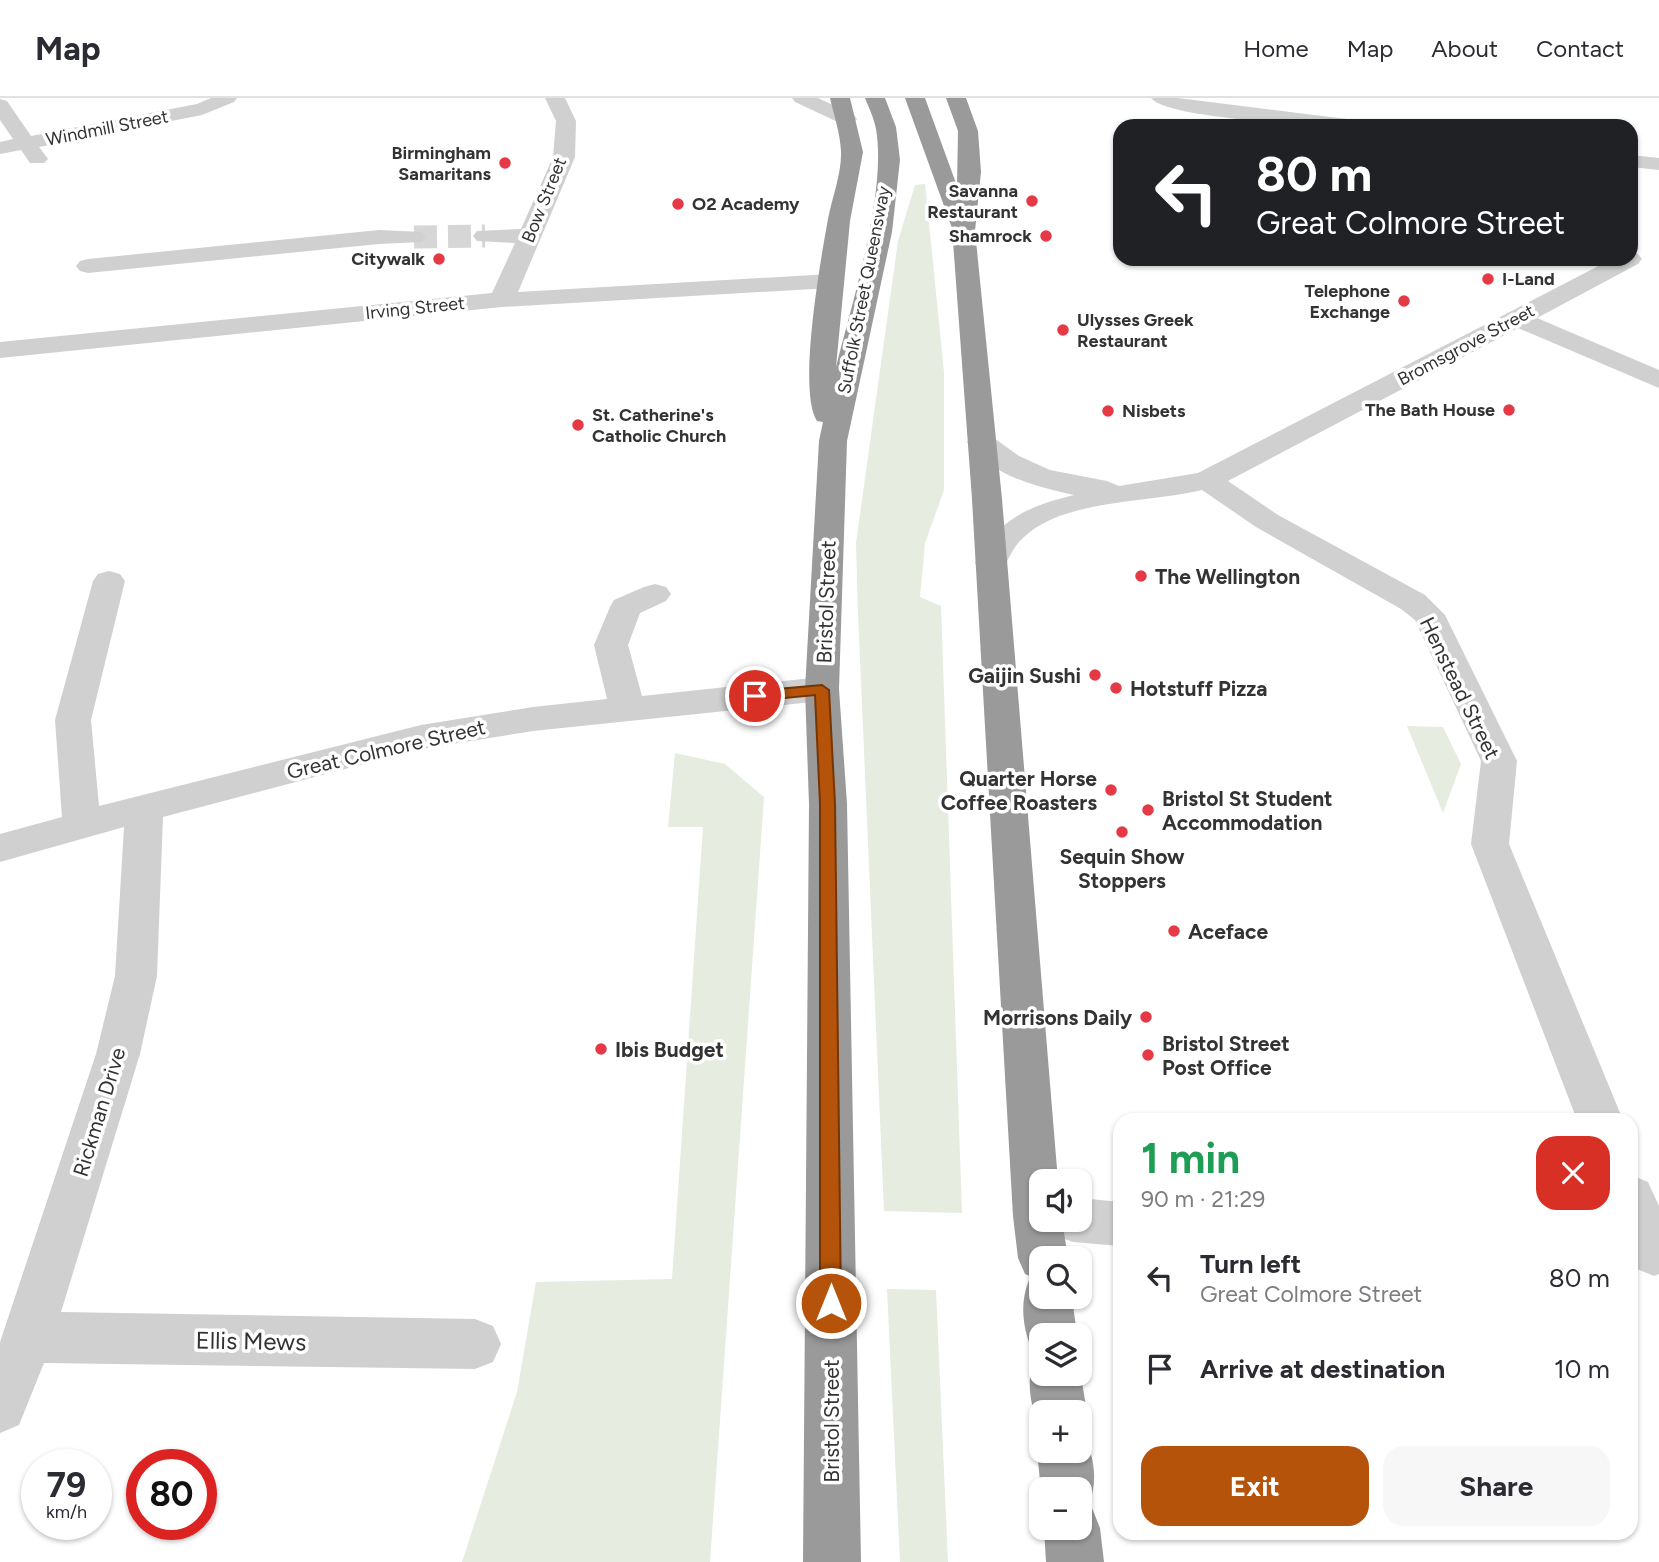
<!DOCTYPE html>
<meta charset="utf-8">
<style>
:root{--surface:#fff;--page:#f7f7f7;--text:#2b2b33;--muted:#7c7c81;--line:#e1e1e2;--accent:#b45309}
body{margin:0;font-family:Figtree,sans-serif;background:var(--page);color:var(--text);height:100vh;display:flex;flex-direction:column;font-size:26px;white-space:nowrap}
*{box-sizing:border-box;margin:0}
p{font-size:23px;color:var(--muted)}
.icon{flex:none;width:38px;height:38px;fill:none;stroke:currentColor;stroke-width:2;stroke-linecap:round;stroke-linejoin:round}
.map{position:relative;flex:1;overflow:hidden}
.side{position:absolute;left:1113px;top:1015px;width:525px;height:427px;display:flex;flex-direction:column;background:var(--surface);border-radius:21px;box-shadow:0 2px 5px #0004}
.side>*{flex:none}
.banner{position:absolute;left:1113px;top:21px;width:525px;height:147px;border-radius:21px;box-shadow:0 2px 5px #0004;background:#202124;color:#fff;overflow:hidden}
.controls{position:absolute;left:1029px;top:1071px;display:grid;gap:14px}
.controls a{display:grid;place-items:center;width:63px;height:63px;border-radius:14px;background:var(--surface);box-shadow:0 2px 5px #0004;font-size:35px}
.speed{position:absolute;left:21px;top:1351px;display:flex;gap:14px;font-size:35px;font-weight:700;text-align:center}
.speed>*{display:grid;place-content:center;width:91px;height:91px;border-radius:50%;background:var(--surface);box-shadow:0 2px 5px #0004;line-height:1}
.speed small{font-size:18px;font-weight:400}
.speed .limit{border:10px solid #d22;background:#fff;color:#111}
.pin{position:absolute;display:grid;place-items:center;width:60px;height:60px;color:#fff;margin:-30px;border:4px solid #fff;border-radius:50%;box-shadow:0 2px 7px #0007}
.me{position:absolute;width:77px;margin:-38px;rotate:0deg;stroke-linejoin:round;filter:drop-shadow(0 0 5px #0008)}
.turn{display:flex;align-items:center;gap:24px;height:147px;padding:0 28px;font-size:32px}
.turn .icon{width:91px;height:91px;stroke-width:2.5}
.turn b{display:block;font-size:49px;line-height:60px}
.round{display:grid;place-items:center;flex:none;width:74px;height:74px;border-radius:21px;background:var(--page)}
.summary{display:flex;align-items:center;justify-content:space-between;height:119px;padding:0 28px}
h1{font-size:42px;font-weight:700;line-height:52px;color:#1e9e55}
.button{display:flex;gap:14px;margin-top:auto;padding:14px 28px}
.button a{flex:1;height:80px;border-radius:21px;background:var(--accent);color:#fff;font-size:28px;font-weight:700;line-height:80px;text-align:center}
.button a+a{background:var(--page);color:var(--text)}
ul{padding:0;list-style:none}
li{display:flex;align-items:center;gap:21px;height:91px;padding:0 28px}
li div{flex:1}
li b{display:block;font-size:26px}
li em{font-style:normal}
header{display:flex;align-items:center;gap:42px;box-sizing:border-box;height:98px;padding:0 35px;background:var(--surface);border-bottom:2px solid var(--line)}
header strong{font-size:33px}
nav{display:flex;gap:38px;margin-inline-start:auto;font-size:24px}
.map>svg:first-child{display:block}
.green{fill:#e6ecdf}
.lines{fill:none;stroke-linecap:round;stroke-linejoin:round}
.minor-tunnel{stroke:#d6d6d6;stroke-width:23;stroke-dasharray:23 11;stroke-linecap:butt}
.minor{fill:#d0d0d0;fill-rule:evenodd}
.highway{fill:#9a9a9a;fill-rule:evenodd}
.route{fill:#b45309;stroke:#753606;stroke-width:2}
.poi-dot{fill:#e63946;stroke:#fff;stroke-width:2.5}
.labels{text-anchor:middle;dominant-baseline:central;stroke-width:7;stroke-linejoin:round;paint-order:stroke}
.far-street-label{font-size:18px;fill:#333;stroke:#fff}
.far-poi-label{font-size:18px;font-weight:bold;fill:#333;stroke:#fff;text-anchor:end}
.poi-label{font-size:21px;font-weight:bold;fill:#333;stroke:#fff;text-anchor:start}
.street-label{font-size:21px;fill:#333;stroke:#fff}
.near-street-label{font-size:24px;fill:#333;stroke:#fff}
</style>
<header>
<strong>Map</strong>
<nav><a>Home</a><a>Map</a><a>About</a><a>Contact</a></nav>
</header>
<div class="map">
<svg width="1659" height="1464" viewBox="0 0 1659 1464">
<rect width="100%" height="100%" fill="#fff"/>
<g class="green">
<path d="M925,86L944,274V392L925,445L920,499L941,508L962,1115L884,1113L858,515L856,445L898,143L915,87Z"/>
<path d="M1407,628L1443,629L1461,666L1443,715Z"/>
<path d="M675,655L725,666L764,699L710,1464H462L517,1294L536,1184L672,1181L703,729H668Z"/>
<path d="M887,1191L936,1192L948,1464H900Z"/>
</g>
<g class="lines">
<path class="minor-tunnel" d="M414,139L485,138"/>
<g class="minor">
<path d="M211,0H237L234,4L202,17L39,49L48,61L44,65H30L21,52L0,56V44L13,41L0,22V1L7,3L31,38L197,6Z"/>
<path d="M545,0H565L576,23L575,59L518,194L831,176L840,178L843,183L840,188L831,190L502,209L0,260V244L492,195L515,145L477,143L473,138L477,133L521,131L553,59L556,23Z"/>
<path d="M792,0H818L854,17L857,21L854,25H840L795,4Z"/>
<path d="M1151,0H1178L1355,22L1362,24L1365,28C1332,28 1168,22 1151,0Z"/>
<path d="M1631,57L1659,60V72L1631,69Z"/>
<path d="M379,132L422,134L426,139L422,144L379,146L88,175L80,173L76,168L80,163L88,161Z"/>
<path d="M1631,154L1638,156L1642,161L1638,166L1537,220L1659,272V290L1518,230L1228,383L1278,417L1425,497L1445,517L1517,663L1509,746L1623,1022H1577L1471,746L1481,663L1415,522L1401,511L1256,429L1202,392C1150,405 1062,401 1023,440C1013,449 1009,461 1002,472L991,474L980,472L975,465L978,459C1000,420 1032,407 1074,397C1037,389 989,377 967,344L971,338L981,335L991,338L1019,358L1050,372L1107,383L1119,388L1198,375L1612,161H1631Z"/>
<path d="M109,473L120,476L125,483L91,622L99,708L421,627L533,609L607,601L594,547L610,509L614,502L644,489L655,486L666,489L671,496L666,503L640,515L628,547L642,598L822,579L834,583L839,591L834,599L822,603L533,633L421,651L163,719L157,878L140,956L61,1214L475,1221L493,1228L501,1246L493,1264L475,1271L44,1265L19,1327L0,1335V1244L96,956L115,878L124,729L0,764V736L62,719L55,622L93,483L98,476Z"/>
<path d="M1631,1077L1648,1084L1659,1108V1176L1654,1178L1637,1171L1631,1159Z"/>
<path d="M1080,1100L1120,1104V1148L1073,1144L1056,1138L1049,1122H1080Z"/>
</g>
<g class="highway">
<path d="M830,0H850L863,54L850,123L836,269C852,205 887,94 876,31C874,20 869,10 865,0H885L896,29L900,62L892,134L847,343L839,591L847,706L861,1464H803L809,706L805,591L819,343L823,324L817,323C797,293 821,160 828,121C832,100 842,74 841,53C840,35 834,17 830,0Z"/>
<path d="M905,0H925L957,88L958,33L946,0H966L978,33L981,74L975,133L1002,401L1058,1083H1041V1122H1062L1068,1160H1041V1199H1072L1077,1237H1041V1276H1080V1272L1087,1314L1080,1331V1314H1041V1333C1031,1310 1023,1279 1038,1257L1033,1255C1023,1231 1019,1206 1029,1182L1034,1180L1025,1176L1018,1160L1013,1118L972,401L952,130Z"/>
<path d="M1080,1332L1083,1334C1094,1359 1099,1382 1088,1409L1092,1410L1100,1430L1104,1464H1046L1044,1430H1080V1391H1041V1393L1037,1353L1041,1342V1353H1080Z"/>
</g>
</g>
<path class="route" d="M822,587L829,592L835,706L841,1205L838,1212L831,1215L823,1212L820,1205V706L815,597L755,603L748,598L755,593Z"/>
<g class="poi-dot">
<circle cx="505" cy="65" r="7"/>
<circle cx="1032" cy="103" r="7"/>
<circle cx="678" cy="106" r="7"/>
<circle cx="1046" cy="138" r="7"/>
<circle cx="439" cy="161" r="7"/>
<circle cx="1488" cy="181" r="7"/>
<circle cx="1404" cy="203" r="7"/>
<circle cx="1063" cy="232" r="7"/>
<circle cx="1509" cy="312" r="7"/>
<circle cx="1108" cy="313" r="7"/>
<circle cx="578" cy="327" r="7"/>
<circle cx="1141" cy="478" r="7"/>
<circle cx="1095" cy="577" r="7"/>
<circle cx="1116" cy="590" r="7"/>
<circle cx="1111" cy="692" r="7"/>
<circle cx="1148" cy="712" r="7"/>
<circle cx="1122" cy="734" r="7"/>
<circle cx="1174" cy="833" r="7"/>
<circle cx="1146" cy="919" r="7"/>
<circle cx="601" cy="951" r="7"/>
<circle cx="1148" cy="957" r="7"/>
</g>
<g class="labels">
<g class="far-street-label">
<text transform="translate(107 30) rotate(-11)">Windmill Street</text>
<text transform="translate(544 102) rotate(-68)">Bow Street</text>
<text transform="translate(864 192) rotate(-79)">Suffolk Street Queensway</text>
<text transform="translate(415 210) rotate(-6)">Irving Street</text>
<text transform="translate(1466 247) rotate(-28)">Bromsgrove Street</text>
</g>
<g class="far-poi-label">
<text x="491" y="55">Birmingham<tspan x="491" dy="21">Samaritans</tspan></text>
<text x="1018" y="93">Savanna<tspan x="1018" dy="21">Restaurant</tspan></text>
<text x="692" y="106" text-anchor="start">O2 Academy</text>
<text x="1032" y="138">Shamrock</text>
<text x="425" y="161">Citywalk</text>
<text x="1502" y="181" text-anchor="start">I-Land</text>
<text x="1390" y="193">Telephone<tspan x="1390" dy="21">Exchange</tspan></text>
<text x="1077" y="222" text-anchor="start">Ulysses Greek<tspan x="1077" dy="21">Restaurant</tspan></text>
<text x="1495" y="312">The Bath House</text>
<text x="1122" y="313" text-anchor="start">Nisbets</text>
<text x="592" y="317" text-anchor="start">St. Catherine's<tspan x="592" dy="21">Catholic Church</tspan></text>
</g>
<g class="poi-label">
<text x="1155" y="478">The Wellington</text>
<text x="1081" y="577" text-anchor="end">Gaijin Sushi</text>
<text x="1130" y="590">Hotstuff Pizza</text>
<text x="1097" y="680" text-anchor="end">Quarter Horse<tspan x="1097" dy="24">Coffee Roasters</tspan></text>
<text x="1162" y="700">Bristol St Student<tspan x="1162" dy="24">Accommodation</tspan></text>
<text x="1122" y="758" text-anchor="middle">Sequin Show<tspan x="1122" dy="24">Stoppers</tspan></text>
<text x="1188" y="833">Aceface</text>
<text x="1132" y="919" text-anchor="end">Morrisons Daily</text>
<text x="1162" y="945">Bristol Street<tspan x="1162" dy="24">Post Office</tspan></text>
<text x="615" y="951">Ibis Budget</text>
</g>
<g class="street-label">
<text transform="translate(826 504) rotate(-88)">Bristol Street</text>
<text transform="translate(1460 590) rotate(64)">Henstead Street</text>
<text transform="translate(386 651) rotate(-13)">Great Colmore Street</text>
<text transform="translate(99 1014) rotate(-73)">Rickman Drive</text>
<text transform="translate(831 1323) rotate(-90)">Bristol Street</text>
</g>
<g class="near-street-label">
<text transform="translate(251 1243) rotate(1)">Ellis Mews</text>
</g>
</g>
</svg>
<div class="controls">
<a><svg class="icon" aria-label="sound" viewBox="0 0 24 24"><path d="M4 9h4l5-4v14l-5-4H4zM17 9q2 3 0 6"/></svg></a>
<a><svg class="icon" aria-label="search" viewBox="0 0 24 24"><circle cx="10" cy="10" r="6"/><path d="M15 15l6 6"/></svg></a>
<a><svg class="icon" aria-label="layers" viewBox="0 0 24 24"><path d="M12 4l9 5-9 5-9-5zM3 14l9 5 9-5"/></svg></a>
<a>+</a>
<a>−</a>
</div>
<div class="speed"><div>79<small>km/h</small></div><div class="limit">80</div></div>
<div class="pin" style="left:755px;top:598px;background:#d93025"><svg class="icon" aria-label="arrive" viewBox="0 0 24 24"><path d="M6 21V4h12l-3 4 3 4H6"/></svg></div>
<svg class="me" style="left:831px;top:1205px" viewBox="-20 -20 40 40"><circle r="17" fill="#b45309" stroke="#fff" stroke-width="3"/><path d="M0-11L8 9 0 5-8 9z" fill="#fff"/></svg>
<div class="banner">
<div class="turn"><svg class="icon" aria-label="left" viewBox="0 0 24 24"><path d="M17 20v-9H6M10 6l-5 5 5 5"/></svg><div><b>80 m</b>Great Colmore Street</div></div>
</div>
<section class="side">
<div class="summary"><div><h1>1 min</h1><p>90 m · 21:29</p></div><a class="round" style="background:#d93025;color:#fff"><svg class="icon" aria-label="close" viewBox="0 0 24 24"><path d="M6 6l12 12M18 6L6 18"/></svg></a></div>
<ul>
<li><svg class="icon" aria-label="left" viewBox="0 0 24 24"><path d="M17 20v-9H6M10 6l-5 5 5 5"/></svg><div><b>Turn left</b><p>Great Colmore Street</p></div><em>80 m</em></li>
<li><svg class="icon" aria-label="arrive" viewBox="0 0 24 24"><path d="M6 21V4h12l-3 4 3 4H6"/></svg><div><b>Arrive at destination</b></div><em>10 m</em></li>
</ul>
<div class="button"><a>Exit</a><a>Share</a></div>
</section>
</div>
